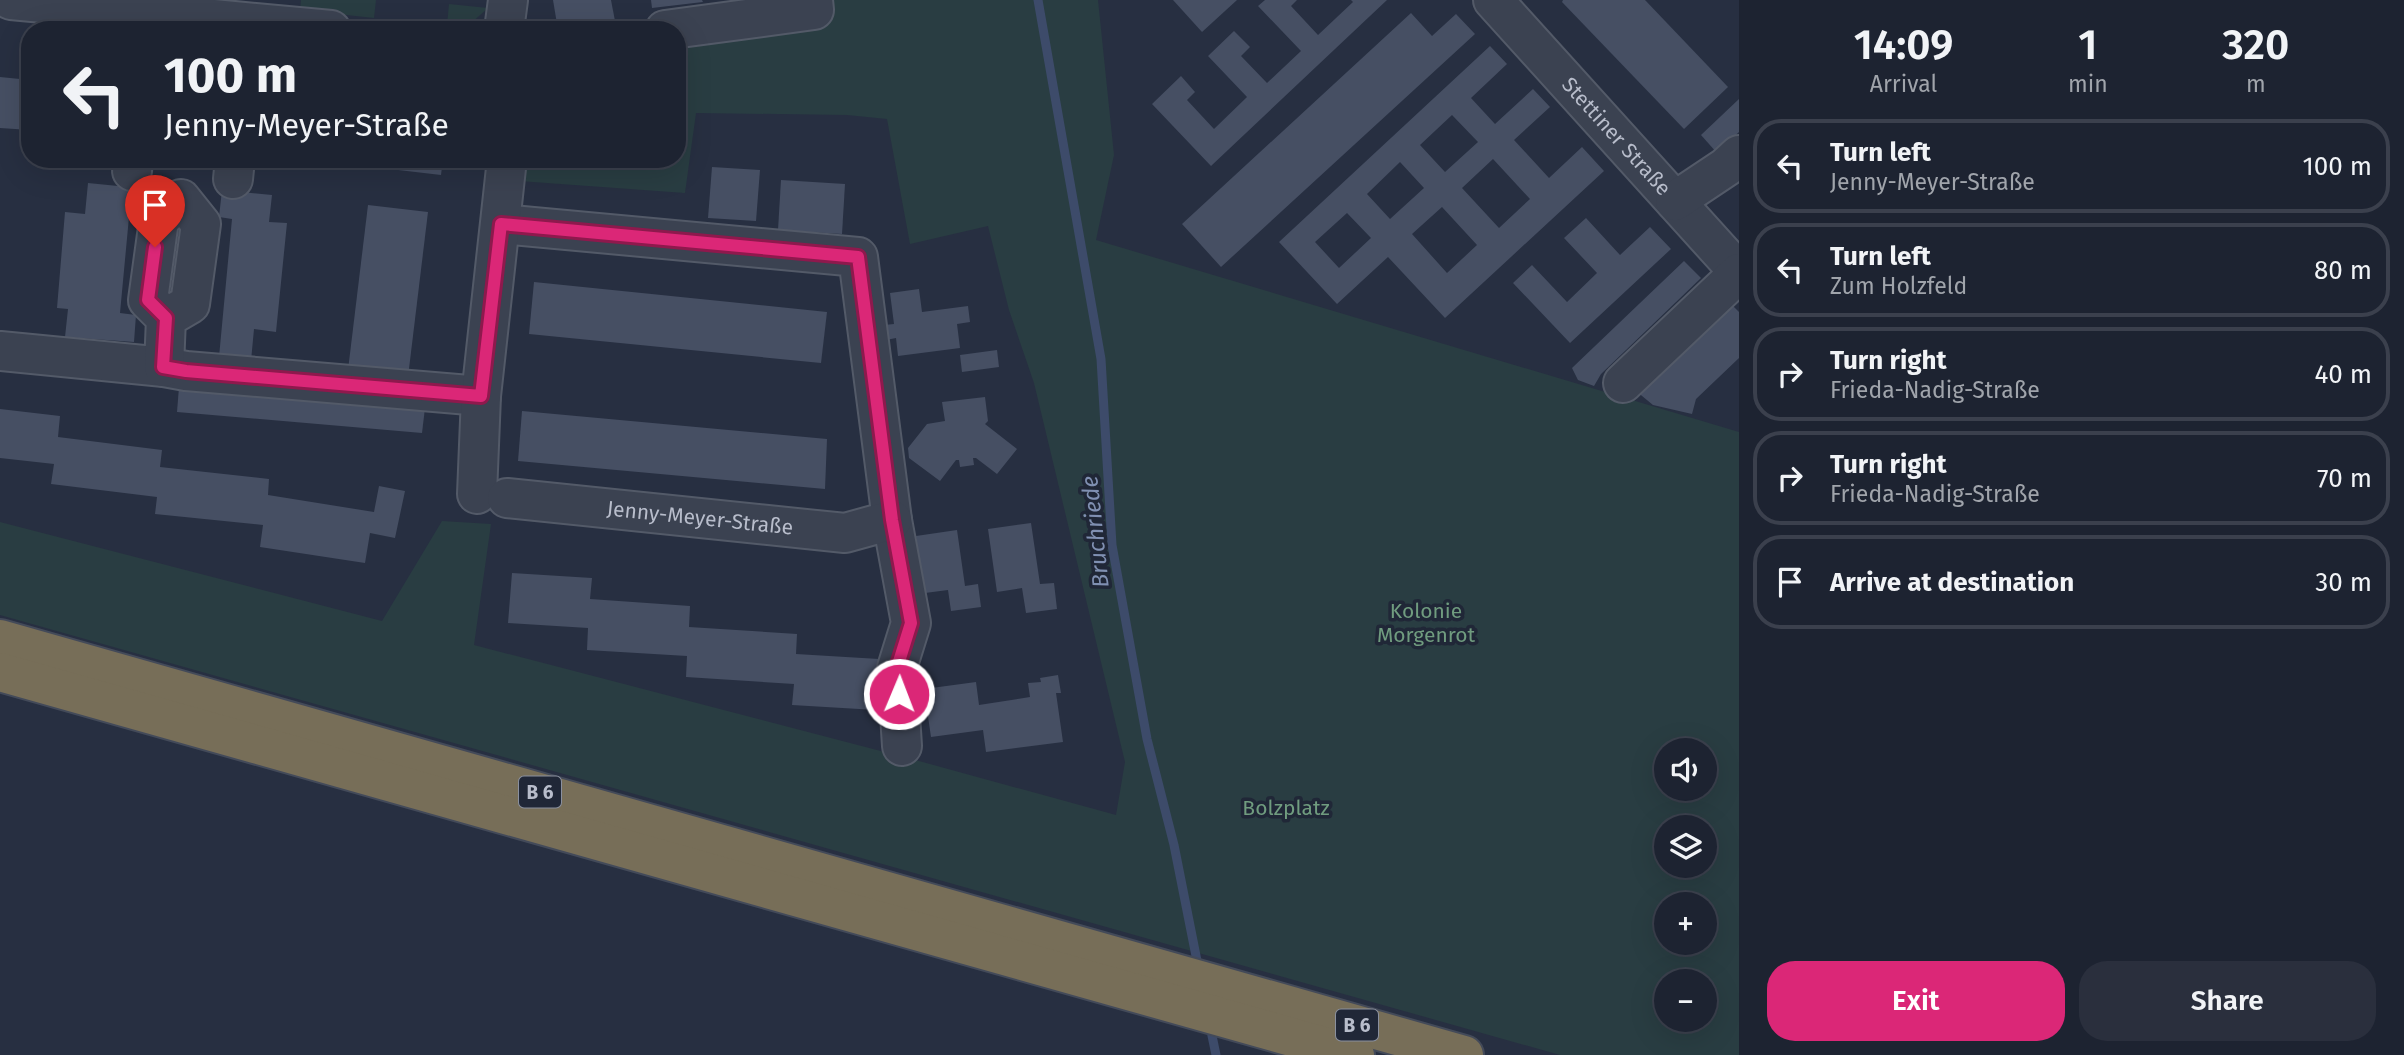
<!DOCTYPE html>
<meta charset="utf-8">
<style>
:root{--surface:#1d2331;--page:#2a2f3d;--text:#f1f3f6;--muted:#a0a4ab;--line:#3b404d;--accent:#db2777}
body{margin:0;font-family:"Fira Sans",sans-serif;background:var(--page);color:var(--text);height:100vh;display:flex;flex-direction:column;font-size:26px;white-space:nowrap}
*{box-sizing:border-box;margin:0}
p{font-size:23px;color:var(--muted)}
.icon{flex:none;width:38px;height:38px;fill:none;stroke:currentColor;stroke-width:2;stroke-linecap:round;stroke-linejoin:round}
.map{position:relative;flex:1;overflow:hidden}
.side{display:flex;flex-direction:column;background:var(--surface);width:665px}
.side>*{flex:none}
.top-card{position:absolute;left:21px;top:21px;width:665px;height:147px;border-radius:28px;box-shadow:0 7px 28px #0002,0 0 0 2px var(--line);background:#1d2331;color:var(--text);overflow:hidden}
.tools{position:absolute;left:1654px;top:738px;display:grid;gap:14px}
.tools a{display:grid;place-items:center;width:63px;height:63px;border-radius:50%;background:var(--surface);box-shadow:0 7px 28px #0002,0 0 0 2px var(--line);font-size:35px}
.pin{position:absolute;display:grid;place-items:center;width:60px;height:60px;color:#fff;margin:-72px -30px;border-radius:50% 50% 50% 0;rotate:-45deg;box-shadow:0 0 7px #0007}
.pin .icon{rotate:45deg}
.me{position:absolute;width:77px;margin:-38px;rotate:1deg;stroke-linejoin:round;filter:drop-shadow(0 0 5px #0008)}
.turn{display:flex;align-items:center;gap:24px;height:147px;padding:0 28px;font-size:32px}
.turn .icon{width:91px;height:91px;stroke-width:2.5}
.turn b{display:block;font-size:49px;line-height:60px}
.eta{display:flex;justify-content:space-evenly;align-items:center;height:119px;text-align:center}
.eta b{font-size:42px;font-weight:600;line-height:49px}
.action{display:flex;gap:14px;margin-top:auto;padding:14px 28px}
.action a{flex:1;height:80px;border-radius:28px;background:var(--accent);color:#fff;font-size:28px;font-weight:600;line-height:80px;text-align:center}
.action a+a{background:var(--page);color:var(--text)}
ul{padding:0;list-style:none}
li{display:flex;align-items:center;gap:21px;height:94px;margin:0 14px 10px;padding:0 14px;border:4px solid var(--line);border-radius:28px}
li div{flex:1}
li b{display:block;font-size:26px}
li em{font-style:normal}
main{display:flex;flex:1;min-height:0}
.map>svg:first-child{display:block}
.green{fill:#293d42;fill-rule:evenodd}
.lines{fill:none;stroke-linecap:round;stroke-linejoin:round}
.stream{stroke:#3d4b6a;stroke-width:9}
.building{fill:#464f63;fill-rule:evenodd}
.minor-casing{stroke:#535a68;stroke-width:42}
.highway-casing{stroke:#434a59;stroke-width:42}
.minor{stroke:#3b4251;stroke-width:38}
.highway{stroke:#776e58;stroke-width:38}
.route-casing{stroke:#8e194d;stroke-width:18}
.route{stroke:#db2777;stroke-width:12}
.labels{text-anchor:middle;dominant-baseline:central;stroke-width:7;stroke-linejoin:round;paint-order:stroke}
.shield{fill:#202737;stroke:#8a909f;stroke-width:2}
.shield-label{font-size:19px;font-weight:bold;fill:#b8bdcb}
.street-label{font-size:21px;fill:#b8bdcb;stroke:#202737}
.park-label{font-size:21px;fill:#709c7f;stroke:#202737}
.water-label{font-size:23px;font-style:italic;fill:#8090b2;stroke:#202737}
</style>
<main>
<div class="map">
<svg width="1739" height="1055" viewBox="0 0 1739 1055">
<rect width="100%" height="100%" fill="#272f41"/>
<g class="green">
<path d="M301,0H376L374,18L300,10Z"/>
<path d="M822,0H1098L1114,155L1096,240L1739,432V1055H1560L0,615V522L382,621L442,521L491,524L474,645L919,761L1116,815L1125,762L1034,383L1009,310L988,226L910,244L887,119L847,115L696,113L685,193L519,181L522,159H677V40ZM1666,751H1704V789H1666ZM1666,828H1704V866H1666ZM1666,905H1704V943H1666ZM1666,982H1704V1020H1666Z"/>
<path d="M449,4L488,8L470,24L447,25Z"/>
</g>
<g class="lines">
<g class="stream">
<path d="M1038,0L1101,359L1112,545L1147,739L1174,845L1199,971"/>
<path d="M1210,1026L1216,1055"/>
</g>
</g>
<g class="building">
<path d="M553,0H611L615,21L558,30Z"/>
<path d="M651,0H702L703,2L652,8Z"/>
<path d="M1173,0H1237L1202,32Z"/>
<path d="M1265,0H1297L1291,6L1318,35L1353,2L1351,0H1387L1211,166L1152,104L1181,76L1195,92L1187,100L1214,129L1247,97L1208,56L1234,31L1250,47L1241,56L1267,83L1301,51L1258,6Z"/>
<path d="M1563,0H1645L1728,87L1684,129L1562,2Z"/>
<path d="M1411,13L1432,36L1456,14L1475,34L1221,267L1182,224Z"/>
<path d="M1490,46L1507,64L1471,98L1495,124L1533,89L1550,107L1514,140L1549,178L1582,147L1604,171L1445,318L1388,257L1337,304L1279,242ZM1452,115L1478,142L1445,172L1420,145ZM1493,159L1530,199L1499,228L1462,188ZM1400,162L1424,188L1390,219L1367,194ZM1442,207L1477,245L1447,273L1412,234ZM1347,213L1371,238L1339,268L1315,242Z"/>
<path d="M0,77L30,80V130L0,128Z"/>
<path d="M1739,99V132L1717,153L1701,135Z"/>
<path d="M321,159H443L441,175L321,161Z"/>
<path d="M712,167L760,170L756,221L708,218Z"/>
<path d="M781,180L845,184L842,234L778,230Z"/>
<path d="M88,183L148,189L145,218L129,217L120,313L136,315L134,342L65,337L68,309L57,308L65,212L85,214Z"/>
<path d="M222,190L272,195L269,222L287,223L276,332L254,329L251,361L219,357L232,219L219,217Z"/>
<path d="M368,205L428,212L408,377L348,370Z"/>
<path d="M1586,218L1620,255L1650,227L1671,249L1570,343L1513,283L1532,265L1567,302L1597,273L1564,238Z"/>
<path d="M1684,261L1701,278L1601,374L1594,386L1578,380L1572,368Z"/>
<path d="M534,282L827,312L821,363L529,334Z"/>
<path d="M919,289L922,312L968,306L970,322L957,324L960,348L898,356L896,338L886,340L884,325L894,324L890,293Z"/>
<path d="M1731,304L1739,312V358L1696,399L1692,414L1653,405L1636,391Z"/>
<path d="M997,350L999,367L962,372L960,355Z"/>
<path d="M179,387L425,408L422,433L177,412Z"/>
<path d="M985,397L988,421L985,424L1017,449L997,474L976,458H973L974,465L960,467L959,460H956L940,481L909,458L908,448L927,424L945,421L942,402Z"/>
<path d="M0,409L60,416L58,437L162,450L160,467L269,479L268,495L374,512L379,486L405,491L395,538L370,533L365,563L260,547L263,525L155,514L157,497L51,484L54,464L0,458Z"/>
<path d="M522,411L827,439L825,489L518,461Z"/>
<path d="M1031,523L1040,584L1054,583L1057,609L1026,613L1022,588L997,592L988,529Z"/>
<path d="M957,530L965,586L978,584L981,607L951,611L948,590L925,593L922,571L919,572L916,536Z"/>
<path d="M512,573L592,578L590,599L690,606L689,627L797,634L796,654L879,659L876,710L792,705L794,684L686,677L687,656L587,650L588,628L508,623Z"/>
<path d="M1058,675L1061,693H1056L1063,742L986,752L983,730L931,737L924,689L976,682L979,705L1030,697L1028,683L1041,682L1040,678Z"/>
</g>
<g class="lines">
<g class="minor-casing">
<g id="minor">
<path d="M11,0L331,30"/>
<path id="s1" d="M1493,0L1739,272"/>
<path d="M504,30L508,0"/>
<path d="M665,30L814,10L813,0"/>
<path d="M132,171L133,159"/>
<path d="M233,179L235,159"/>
<path d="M1675,201L1726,167L1739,155"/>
<path d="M501,224L858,257L892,520L911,623L897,668L902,746"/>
<path d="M0,351L164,367L186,371L481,396"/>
<path d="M164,367L166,318L190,304L201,224L181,199L159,220L148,300L166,318"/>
<path d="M1623,383L1739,273"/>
<path d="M477,494L481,396L507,159"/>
<path id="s2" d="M507,498L845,533L892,520"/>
</g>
</g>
<g class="highway-casing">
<g id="highway">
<path d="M0,639L1464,1055"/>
<path d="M0,672L1355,1055"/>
</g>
</g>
<use href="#minor" class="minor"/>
<use href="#highway" class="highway"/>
</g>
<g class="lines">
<g class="route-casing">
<path id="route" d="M155,247L148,300L166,318L163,367L186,371L481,396L501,224L858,257L892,520L911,623L897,668L899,694"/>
</g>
<use href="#route" class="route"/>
</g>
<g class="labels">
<g class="shield">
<rect x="519" y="776.5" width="42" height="31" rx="5"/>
<rect x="1336" y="1009.5" width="42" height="31" rx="5"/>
</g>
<g class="shield-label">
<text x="540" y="792">B 6</text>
<text x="1357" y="1025">B 6</text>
</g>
<g class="street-label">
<text stroke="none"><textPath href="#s1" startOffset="184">Stettiner Straße</textPath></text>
<text stroke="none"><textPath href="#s2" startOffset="194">Jenny-Meyer-Straße</textPath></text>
</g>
<g class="park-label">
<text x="1426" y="611">Kolonie<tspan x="1426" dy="24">Morgenrot</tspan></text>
<text x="1286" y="808">Bolzplatz</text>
</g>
<g class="water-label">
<text transform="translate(1095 532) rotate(-96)">Bruchriede</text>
</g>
</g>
</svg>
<div class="tools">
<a><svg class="icon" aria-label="sound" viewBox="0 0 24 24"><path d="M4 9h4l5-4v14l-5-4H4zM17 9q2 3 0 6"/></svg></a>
<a><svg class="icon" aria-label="layers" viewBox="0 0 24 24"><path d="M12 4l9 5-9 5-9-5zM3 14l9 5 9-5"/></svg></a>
<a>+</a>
<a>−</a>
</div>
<div class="pin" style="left:155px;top:247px;background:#d93025"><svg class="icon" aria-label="arrive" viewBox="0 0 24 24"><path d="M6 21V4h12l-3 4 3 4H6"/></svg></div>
<svg class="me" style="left:899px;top:694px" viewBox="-20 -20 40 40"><circle r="17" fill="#db2777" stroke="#fff" stroke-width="3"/><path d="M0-11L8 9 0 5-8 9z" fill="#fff"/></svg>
<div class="top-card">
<div class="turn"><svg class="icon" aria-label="left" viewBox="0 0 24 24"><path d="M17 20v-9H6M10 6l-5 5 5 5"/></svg><div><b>100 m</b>Jenny-Meyer-Straße</div></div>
</div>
</div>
<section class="side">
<div class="eta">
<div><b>14:09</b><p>Arrival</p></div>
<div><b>1</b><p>min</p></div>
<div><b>320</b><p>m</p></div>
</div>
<ul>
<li><svg class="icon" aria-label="left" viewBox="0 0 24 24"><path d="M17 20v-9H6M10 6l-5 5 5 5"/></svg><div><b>Turn left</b><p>Jenny-Meyer-Straße</p></div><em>100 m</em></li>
<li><svg class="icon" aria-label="left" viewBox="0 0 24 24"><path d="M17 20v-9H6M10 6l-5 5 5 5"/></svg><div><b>Turn left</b><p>Zum Holzfeld</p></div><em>80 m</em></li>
<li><svg class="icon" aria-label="right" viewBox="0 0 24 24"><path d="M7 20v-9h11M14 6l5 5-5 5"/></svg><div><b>Turn right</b><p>Frieda-Nadig-Straße</p></div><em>40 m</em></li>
<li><svg class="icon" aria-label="right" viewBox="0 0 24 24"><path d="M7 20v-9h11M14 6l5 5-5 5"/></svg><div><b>Turn right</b><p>Frieda-Nadig-Straße</p></div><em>70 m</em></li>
<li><svg class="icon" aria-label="arrive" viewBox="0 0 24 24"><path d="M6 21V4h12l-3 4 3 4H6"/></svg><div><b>Arrive at destination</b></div><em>30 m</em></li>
</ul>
<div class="action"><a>Exit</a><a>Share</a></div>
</section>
</main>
